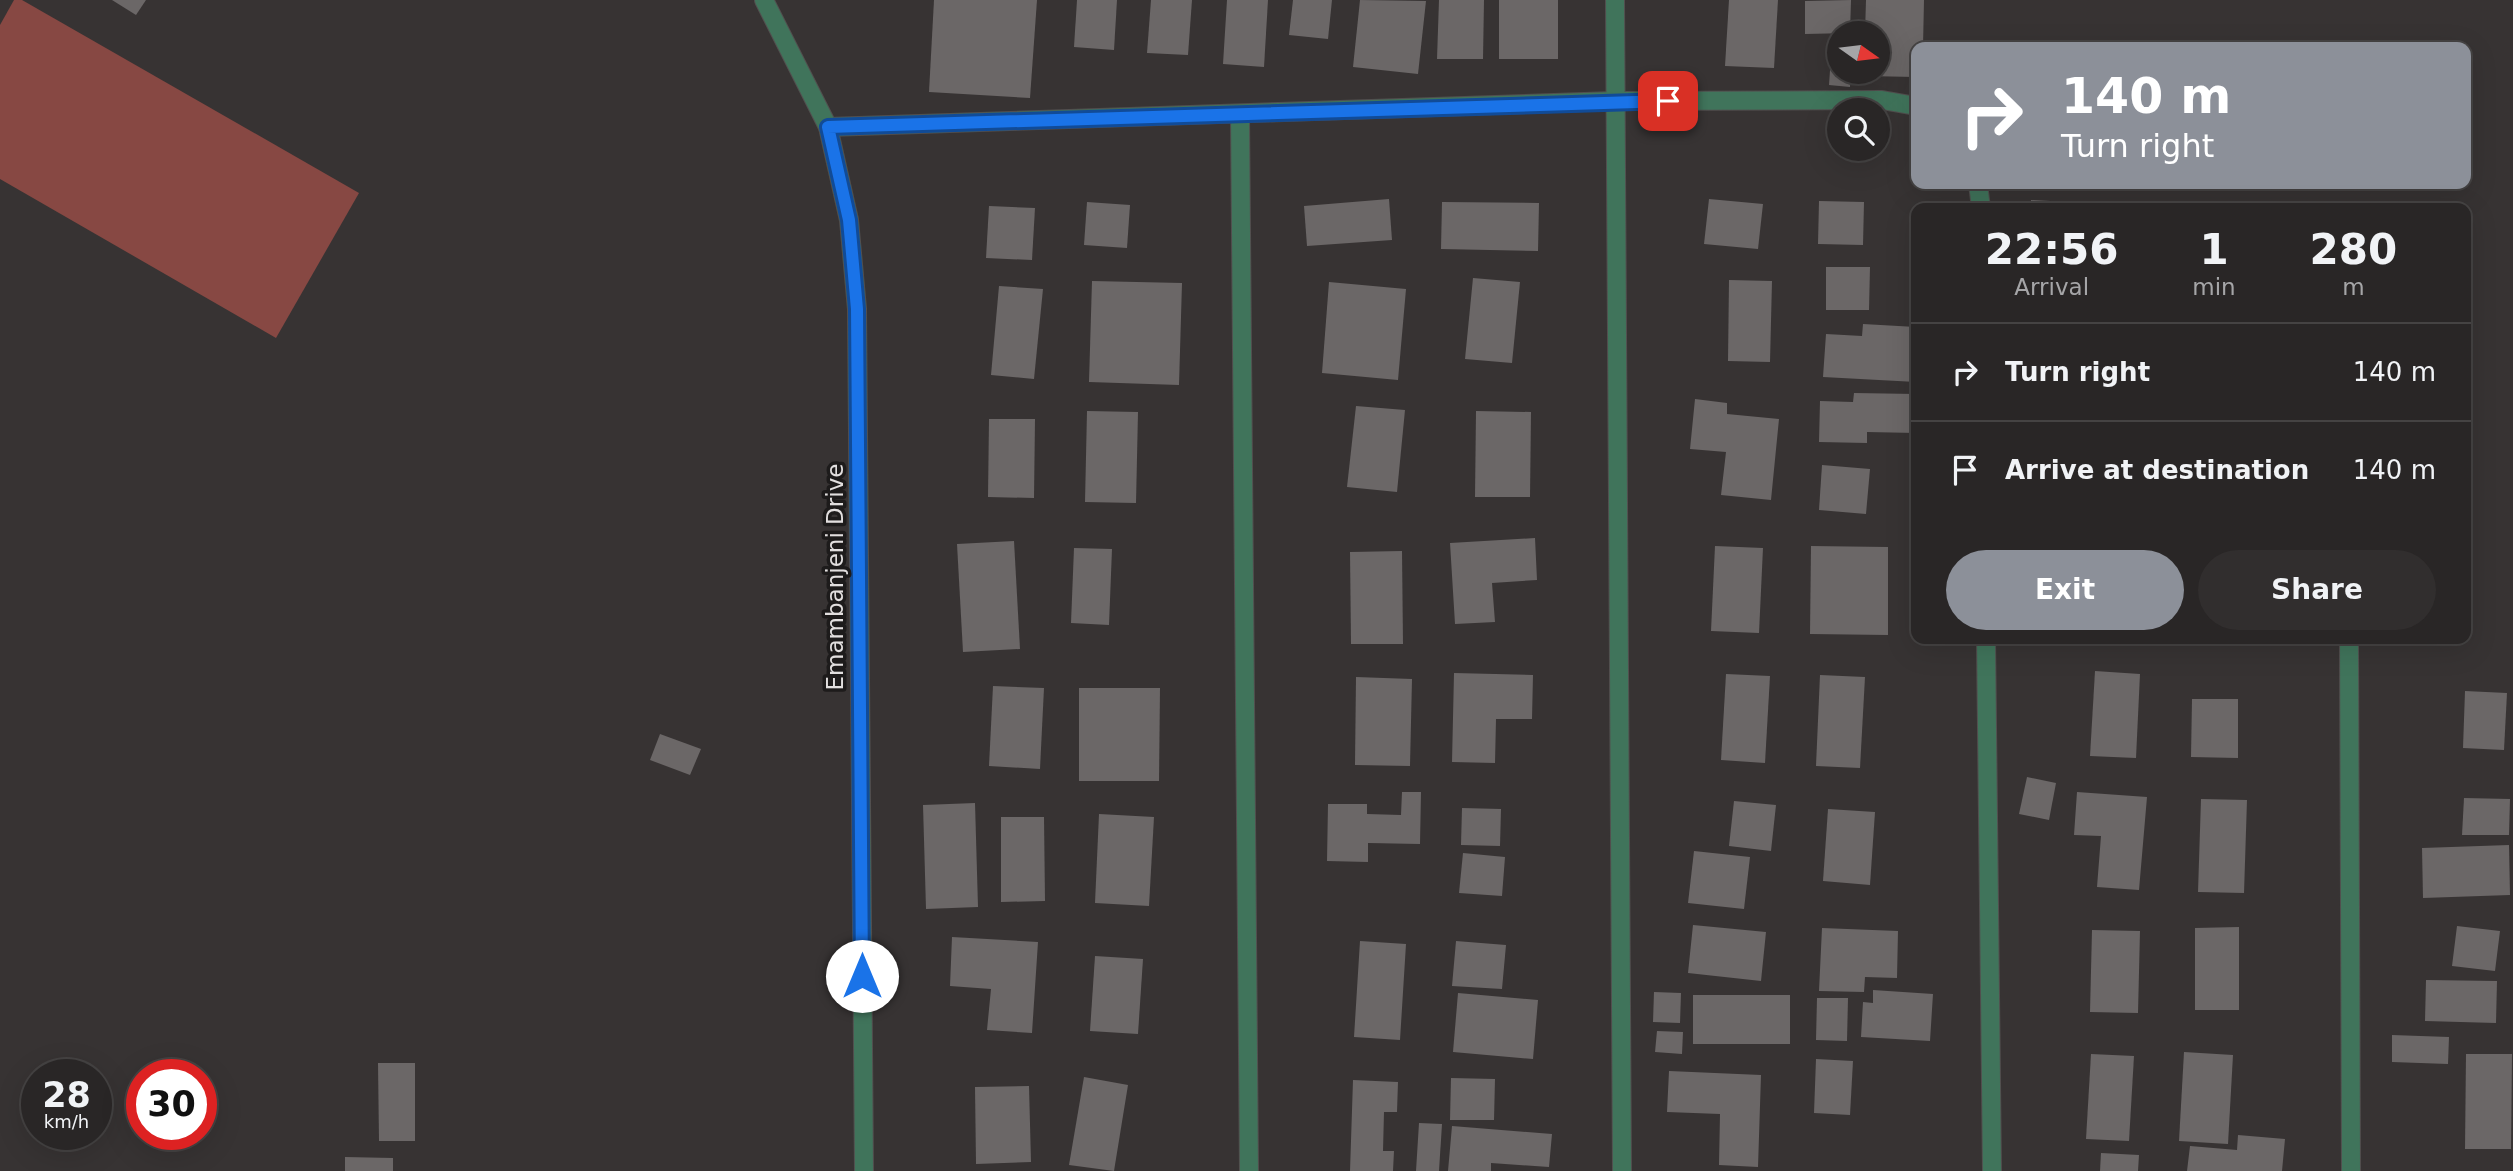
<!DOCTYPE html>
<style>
:root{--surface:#292626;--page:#312e2e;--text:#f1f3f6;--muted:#a5a5a7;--line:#454343;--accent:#8c9099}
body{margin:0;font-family:"DejaVu Sans",sans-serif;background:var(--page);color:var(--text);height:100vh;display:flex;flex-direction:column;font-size:26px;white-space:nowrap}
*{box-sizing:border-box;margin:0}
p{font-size:23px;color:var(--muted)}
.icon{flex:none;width:38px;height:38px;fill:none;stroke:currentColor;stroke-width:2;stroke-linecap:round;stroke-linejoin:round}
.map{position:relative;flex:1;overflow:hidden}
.sheet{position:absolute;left:1911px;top:203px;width:560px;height:441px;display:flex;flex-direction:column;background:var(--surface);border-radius:14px;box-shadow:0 7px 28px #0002,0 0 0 2px var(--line)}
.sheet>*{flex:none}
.top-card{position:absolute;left:1911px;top:42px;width:560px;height:147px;border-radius:14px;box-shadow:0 7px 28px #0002,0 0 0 2px var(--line);background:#8c9099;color:#fff;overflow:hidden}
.needle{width:46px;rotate:104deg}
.tools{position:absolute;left:1827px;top:21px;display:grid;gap:14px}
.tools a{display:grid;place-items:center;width:63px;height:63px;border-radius:50%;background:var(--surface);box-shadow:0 7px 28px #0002,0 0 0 2px var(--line);font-size:35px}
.speed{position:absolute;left:21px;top:1059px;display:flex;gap:14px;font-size:35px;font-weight:700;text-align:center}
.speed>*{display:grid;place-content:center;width:91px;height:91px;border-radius:50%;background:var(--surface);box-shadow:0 7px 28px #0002,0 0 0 2px var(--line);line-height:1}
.speed small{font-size:18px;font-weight:400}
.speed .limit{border:10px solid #d22;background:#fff;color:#111}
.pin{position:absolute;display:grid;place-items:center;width:60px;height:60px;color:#fff;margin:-30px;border-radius:14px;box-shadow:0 4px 10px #0006}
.me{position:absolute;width:77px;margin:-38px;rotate:0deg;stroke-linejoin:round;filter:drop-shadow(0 0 5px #0008)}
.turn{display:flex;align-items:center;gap:24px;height:147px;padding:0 35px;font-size:32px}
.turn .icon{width:91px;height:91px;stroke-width:2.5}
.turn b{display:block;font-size:49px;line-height:60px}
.eta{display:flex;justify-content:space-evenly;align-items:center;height:119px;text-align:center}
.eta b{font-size:42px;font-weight:700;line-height:49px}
.primary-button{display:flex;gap:14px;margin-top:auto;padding:14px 35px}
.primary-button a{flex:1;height:80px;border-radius:42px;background:var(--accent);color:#fff;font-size:28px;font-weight:700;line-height:80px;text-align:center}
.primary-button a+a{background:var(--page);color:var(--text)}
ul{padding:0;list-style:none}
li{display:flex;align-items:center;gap:21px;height:98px;padding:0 35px;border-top:2px solid var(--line)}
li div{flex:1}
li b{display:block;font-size:26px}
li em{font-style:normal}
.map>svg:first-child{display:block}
.green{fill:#874843}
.building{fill:#6b6767}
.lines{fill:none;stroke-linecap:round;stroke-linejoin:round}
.street-casing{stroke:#524f4f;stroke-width:20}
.street{stroke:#40745b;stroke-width:18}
.route-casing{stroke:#114b97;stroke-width:18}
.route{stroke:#1a73e8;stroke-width:12}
.labels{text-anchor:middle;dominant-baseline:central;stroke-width:7;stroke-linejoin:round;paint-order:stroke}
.street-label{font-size:23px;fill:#e2dfdf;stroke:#1d1b1b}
</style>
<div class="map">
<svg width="2513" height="1171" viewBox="0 0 2513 1171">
<rect width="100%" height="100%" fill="#373333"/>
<path class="green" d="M14,0H22L359,193L276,338L0,179V25Z"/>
<g class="building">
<path d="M112,0H146L136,15Z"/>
<path d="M934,0H1037L1030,98L929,92Z"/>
<path d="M1077,0H1117L1114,50L1074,47Z"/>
<path d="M1151,0H1192L1188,55L1147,53Z"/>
<path d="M1227,0H1268L1264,67L1223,64Z"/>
<path d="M1293,0H1332L1328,39L1289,35Z"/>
<path d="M1360,0L1426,1L1418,74L1353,67Z"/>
<path d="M1439,0H1484L1483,59H1437Z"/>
<rect x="1499" y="0" width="59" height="59"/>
<path d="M1729,0H1778L1774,68L1725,66Z"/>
<path d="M1851,0L1850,33L1805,34V1Z"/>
<path d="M1866,0H1924L1923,47H1916V77L1865,76V72H1878V33H1865Z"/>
<path d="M1832,41H1839V72H1851L1850,87L1829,85Z"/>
<path d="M1389,199L1392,240L1307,246L1304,206Z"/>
<path d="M1709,199L1763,204L1758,249L1704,244Z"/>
<path d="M2031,200L2069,202V208H2030Z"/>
<path d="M1819,201L1864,202L1863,245L1818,244Z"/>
<path d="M2086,201L2131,203L2130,208H2086Z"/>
<path d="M1087,202L1130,205L1127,248L1084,245Z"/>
<path d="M1442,202L1539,203L1538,251L1441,249Z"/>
<path d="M989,206L1035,208L1032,260L986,258Z"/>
<path d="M1826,267H1870L1869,310H1826Z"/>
<path d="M1473,278L1520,282L1512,363L1465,359Z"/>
<path d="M1729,280L1772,281L1770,362L1728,361Z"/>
<path d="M1092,281L1182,283L1179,385L1089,382Z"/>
<path d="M1329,282L1406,289L1398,380L1322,373Z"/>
<path d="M999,286L1043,289L1034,379L991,375Z"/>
<path d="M1863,324L1916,327V382L1823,377L1826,334L1862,336Z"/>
<path d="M1854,393L1916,394V433L1867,432V443L1819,442L1820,401L1853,402Z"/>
<path d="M1695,399L1727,403V414L1779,419L1771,500L1721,495L1726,452L1690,449Z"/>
<path d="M1356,406L1405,410L1397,492L1347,487Z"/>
<path d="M1087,411L1138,412L1136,503L1085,502Z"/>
<path d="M1476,411L1531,412L1530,497H1475Z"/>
<path d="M989,419H1035L1034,498L988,497Z"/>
<path d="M1822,465L1870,469L1866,514L1819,510Z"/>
<path d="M1535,538L1537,580L1492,583L1495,622L1455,624L1450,543Z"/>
<path d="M1014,541L1020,649L963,652L957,544Z"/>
<path d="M1715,546L1763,548L1759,633L1711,631Z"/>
<path d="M1811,546L1888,547V635L1810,634Z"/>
<path d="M1074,548L1112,549L1109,625L1071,623Z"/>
<path d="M1402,551L1403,644H1351L1350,552Z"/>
<path d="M2095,671L2140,674L2136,758L2090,756Z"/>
<path d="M1454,673L1533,675L1532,719H1496L1495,763L1452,762Z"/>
<path d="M1726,674L1770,676L1765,763L1721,760Z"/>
<path d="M1820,675L1865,677L1860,768L1816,766Z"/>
<path d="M1356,677L1412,679L1410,766L1355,765Z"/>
<path d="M993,686L1044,688L1040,769L989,766Z"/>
<path d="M1079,688H1160L1159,781H1079Z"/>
<path d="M2465,691L2507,693L2504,750L2463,748Z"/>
<path d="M2192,699H2238V758L2191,757Z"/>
<path d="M660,734L701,749L690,775L650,760Z"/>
<path d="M2027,777L2056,783L2049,820L2019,814Z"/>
<path d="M1402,792H1421L1420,844L1368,843V862L1327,861L1328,804H1367V814L1401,815Z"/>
<path d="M2077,792L2147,797L2139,890L2097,887L2101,836L2074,835Z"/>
<path d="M2464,798L2510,799L2509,835H2462Z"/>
<path d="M2201,799L2247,800L2244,893L2198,892Z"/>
<path d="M1734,801L1776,805L1771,851L1729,846Z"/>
<path d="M975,803L978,907L926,909L923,805Z"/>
<path d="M1462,808L1501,809L1500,846L1461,845Z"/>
<path d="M1828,809L1875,812L1870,885L1823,881Z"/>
<path d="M1099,814L1154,817L1149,906L1095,903Z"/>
<path d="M1001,817H1044L1045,901L1001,902Z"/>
<path d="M2509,845L2510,895L2423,898L2422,848Z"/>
<path d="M1694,851L1750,857L1744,909L1688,903Z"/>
<path d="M1463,853L1505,857L1502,896L1459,893Z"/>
<path d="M1693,925L1766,932L1761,981L1688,973Z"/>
<path d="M2457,926L2500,931L2495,971L2452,966Z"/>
<path d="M2239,927V1010H2195V928Z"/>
<path d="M1822,928L1898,931L1897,978L1865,977L1864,992L1819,991Z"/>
<path d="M2092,930L2140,931L2138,1013L2090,1012Z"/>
<path d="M952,937L1038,942L1032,1033L987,1030L991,989L950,986Z"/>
<path d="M1360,941L1406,944L1400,1040L1354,1037Z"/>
<path d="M1456,941L1506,945L1502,989L1452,986Z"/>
<path d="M1095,956L1143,959L1138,1034L1090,1031Z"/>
<path d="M2426,980L2497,981L2496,1023L2425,1021Z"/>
<path d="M1873,990L1933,994L1930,1041L1861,1037L1863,1002L1873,1003Z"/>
<path d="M1654,992L1681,993L1680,1023L1653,1022Z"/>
<path d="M1458,993L1538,1000L1533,1059L1453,1052Z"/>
<rect x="1693" y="995" width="97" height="49"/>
<path d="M1817,998H1848L1847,1041L1816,1040Z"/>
<path d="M1657,1031L1683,1032L1682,1054L1655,1052Z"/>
<path d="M2392,1035L2449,1037L2448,1064L2392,1062Z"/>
<path d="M2184,1052L2233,1055L2228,1144L2179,1141Z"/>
<path d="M2091,1054L2134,1056L2129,1141L2086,1139Z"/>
<path d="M2466,1054H2512L2511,1149H2465Z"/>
<path d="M1816,1059L1853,1061L1850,1115L1814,1113Z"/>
<path d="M378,1063H415V1141H379Z"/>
<path d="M1669,1071L1761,1075L1758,1167L1719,1165L1720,1114L1667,1112Z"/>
<path d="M1084,1077L1128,1085L1114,1171L1069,1165Z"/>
<path d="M1451,1078L1495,1079L1494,1120H1450Z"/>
<path d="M1353,1080L1398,1082L1397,1112H1384L1383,1151H1394L1393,1171H1350Z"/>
<path d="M1029,1086L1031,1162L976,1164L975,1087Z"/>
<path d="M1419,1123L1442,1124L1439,1171H1416Z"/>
<path d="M1452,1126L1552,1134L1549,1167L1491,1163V1171H1448Z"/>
<path d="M2238,1135L2285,1139L2282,1171H2187L2190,1146L2237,1150Z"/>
<path d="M2101,1153L2139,1155L2138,1171H2100Z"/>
<path d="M345,1157L393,1158V1171H345Z"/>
</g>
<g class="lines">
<g class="street-casing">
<g id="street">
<path d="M764,0L828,127L849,220L857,309L864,1171"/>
<path d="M1615,0L1622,1171"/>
<path d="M1240,115L1249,1171"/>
<path d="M828,127L1614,101L1882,100L1916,106"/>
<path d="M1978,184L1981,208"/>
<path d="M1986,639L1992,1171"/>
<path d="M2349,639L2351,1171"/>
</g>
</g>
<use href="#street" class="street"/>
</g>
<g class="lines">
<g class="route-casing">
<path id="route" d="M862,976L857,309L849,220L828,127L1668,101"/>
</g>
<use href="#route" class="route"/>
</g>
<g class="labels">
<g class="street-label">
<text transform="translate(835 577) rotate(-90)">Emambanjeni Drive</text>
</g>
</g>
</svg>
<div class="tools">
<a><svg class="needle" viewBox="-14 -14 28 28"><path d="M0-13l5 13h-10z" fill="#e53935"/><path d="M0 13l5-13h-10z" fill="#a5a5a7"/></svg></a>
<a><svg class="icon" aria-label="search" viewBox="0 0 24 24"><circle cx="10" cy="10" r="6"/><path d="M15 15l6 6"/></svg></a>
</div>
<div class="speed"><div>28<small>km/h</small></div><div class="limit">30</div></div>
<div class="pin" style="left:1668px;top:101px;background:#d93025"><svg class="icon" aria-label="arrive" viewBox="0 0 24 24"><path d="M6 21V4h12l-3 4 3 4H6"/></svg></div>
<svg class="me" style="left:862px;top:976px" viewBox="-20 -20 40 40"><circle r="19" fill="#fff"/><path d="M0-13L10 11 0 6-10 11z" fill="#1a73e8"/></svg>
<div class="top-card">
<div class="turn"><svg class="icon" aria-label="right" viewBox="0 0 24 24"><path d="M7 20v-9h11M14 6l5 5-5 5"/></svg><div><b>140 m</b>Turn right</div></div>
</div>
<section class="sheet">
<div class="eta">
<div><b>22:56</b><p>Arrival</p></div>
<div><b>1</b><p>min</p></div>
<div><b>280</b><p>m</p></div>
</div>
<ul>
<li><svg class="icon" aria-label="right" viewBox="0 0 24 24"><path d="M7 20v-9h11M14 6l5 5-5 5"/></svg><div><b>Turn right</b></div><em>140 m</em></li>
<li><svg class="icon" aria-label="arrive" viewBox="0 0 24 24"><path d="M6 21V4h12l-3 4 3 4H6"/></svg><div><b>Arrive at destination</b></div><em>140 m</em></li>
</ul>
<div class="primary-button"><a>Exit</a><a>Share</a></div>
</section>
</div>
